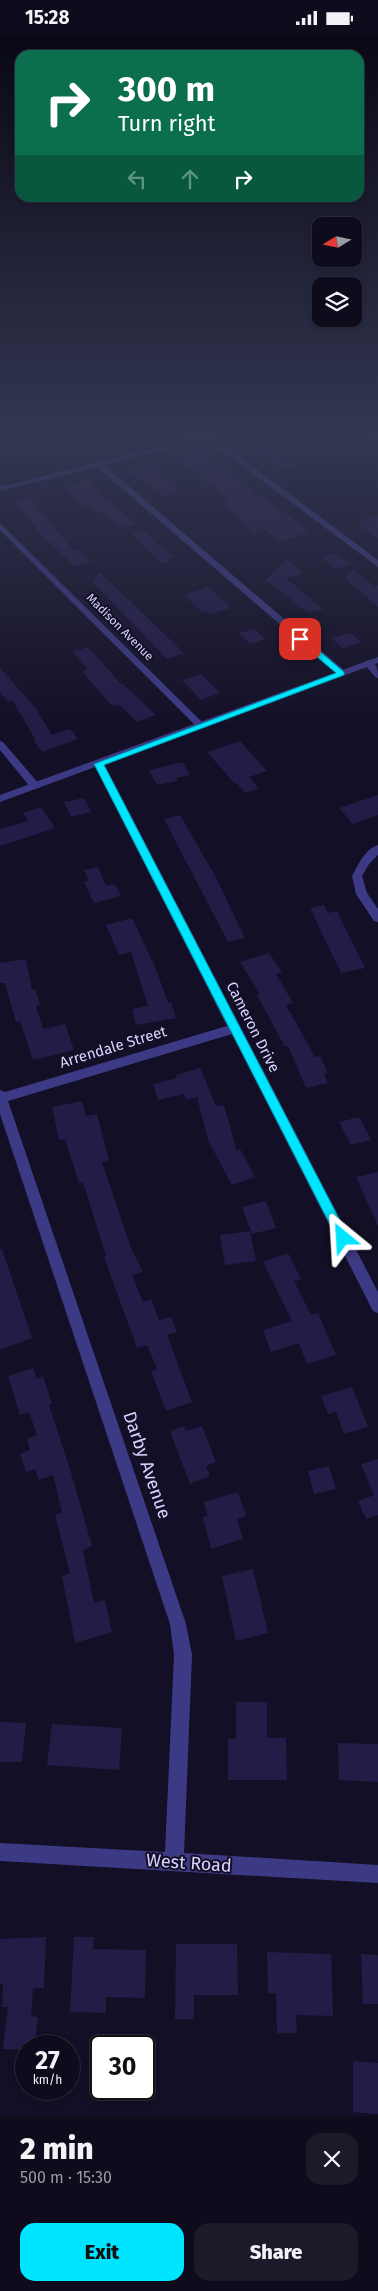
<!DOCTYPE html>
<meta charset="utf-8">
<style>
:root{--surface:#0e0b1c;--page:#1c1929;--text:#f1f3f6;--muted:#9b9ba3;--line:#2e2b3b;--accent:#00e5ff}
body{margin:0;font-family:"Fira Sans",sans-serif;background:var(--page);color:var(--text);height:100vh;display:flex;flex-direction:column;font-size:19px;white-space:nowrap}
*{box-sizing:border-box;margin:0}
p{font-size:16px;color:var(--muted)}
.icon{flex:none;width:28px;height:28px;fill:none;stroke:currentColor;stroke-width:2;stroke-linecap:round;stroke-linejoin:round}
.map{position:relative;height:2081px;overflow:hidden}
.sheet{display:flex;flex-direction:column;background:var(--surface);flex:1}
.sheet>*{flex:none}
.guide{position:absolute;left:15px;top:15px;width:349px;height:152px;border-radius:15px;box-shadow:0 2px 8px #0003,0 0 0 1px var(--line);background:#0b6e4f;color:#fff;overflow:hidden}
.needle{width:32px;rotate:260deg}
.fabs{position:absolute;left:312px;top:182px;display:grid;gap:10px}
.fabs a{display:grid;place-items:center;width:50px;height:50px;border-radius:10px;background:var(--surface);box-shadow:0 2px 8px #0003,0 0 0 1px var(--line);font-size:25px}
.speed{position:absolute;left:15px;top:2000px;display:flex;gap:10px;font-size:25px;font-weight:700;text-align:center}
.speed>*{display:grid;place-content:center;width:65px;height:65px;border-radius:50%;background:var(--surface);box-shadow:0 2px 8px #0003,0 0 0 1px var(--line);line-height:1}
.speed small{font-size:12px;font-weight:400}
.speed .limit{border:2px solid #111;border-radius:8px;background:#fff;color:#111}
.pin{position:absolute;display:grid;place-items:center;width:42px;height:42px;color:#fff;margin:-21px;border-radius:10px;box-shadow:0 2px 8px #0006}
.me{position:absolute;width:55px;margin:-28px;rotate:333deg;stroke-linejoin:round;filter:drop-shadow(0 0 4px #0008)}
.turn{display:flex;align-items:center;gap:18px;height:105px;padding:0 20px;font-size:22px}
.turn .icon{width:65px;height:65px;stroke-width:2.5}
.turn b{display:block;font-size:35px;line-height:42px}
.lanes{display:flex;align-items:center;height:48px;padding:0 20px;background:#0003;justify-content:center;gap:25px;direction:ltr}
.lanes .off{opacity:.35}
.round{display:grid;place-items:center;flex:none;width:52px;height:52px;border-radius:15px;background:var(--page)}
.head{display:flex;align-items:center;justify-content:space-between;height:85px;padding:0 20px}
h1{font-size:30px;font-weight:800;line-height:38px}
.cta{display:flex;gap:10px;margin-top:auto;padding:10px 20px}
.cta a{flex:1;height:58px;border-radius:15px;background:var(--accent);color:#111;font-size:20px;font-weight:800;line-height:58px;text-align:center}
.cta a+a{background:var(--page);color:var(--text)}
.status{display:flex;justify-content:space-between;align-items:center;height:35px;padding:0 25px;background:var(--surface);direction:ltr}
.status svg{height:14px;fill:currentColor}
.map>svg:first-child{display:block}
.building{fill:#241b47}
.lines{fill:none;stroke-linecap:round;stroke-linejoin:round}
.minor{fill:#3d3a85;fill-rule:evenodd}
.tertiary{fill:#3d3a85;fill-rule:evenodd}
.route{fill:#00e5ff;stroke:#0095a6}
.labels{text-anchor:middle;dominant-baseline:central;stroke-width:4;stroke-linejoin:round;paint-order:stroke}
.far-street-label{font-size:12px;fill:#d9d4ff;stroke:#130f26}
.street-label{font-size:15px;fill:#d9d4ff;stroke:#130f26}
.near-street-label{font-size:18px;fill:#d9d4ff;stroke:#130f26}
</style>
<div class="status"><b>15:28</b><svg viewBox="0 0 49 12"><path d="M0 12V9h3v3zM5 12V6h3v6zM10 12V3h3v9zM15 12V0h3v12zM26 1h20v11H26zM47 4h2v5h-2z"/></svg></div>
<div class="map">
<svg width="378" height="2081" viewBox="0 0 378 2081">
<rect width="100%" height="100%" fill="#130f26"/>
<g class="building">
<path d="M258,403L297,431L282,435L252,412Z"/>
<path d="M204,414L256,460L261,459L309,497L280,507L264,494L253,498L224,468L229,466L204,444L173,422Z"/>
<path d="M150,429L180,458L166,461L161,459L145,443L137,445L127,435Z"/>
<path d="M88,446L106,466L109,465L136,489L122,493L102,476L97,478L89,470L83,472L65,452Z"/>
<path d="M29,462L74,516L79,515L91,526L75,532L42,500L14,466Z"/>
<path d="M378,481V504L356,487Z"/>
<path d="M145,495L156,509H159L174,522L162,529L131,499Z"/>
<path d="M335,518L350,529L335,534L321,522Z"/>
<path d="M287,524L303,538L286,543L323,574L308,578L269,547L263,549Z"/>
<path d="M353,534L374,551L378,550V572L345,543Z"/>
<path d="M100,538L132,568L184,618L167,624L92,546Z"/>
<path d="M209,552L231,573L210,579L206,576L202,577L184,560Z"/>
<path d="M254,594L265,604L250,609L239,598Z"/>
<path d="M351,598L361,607L342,613L332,603Z"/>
<path d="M88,612L121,649H123L156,680L137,687L118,669L112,671L82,636L88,634L73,617Z"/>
<path d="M0,633L35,672L52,700L70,694L78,704L42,717L34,706H36L13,666L9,667L0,657Z"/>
<path d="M201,639L220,658L201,665L182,645Z"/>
<path d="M240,706L267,736L249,742L259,753L245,758L237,748L235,749L207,717Z"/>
<path d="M183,727L190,740L176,743L178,746L157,750L149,735Z"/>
<path d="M378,760V780L364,785L353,789L339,773Z"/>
<path d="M84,763L91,777L71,782L64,767Z"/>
<path d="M41,772L55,793L0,811V794L28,786L23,778Z"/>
<path d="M180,780L214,839L245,903L228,907L164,784Z"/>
<path d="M98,832L106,851L115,849L121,861L94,868L84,847L89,846L84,835Z"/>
<path d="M324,870L328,878L337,876L365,933L341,938L310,873Z"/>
<path d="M132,883L156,934L168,968L171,967L176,983L136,990L132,974L148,971L131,917L119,920L106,890Z"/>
<path d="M269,918L282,937L276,939L293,968L286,970L315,1022L320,1021L328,1038L324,1039L328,1048L306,1053L288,1011L285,1012L257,960L260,959L240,927Z"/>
<path d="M26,924L32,955L35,954L40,970L36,971L43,994L65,989L74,1015L33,1025L20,986L16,987L5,948H0V928Z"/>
<path d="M200,1033L216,1071L224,1070L237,1116L240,1114L255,1142L232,1150L208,1105L197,1062L186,1065L184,1059L158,1065L153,1049L177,1043L176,1040Z"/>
<path d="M82,1066L86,1081L97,1079L109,1125L102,1127L131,1213L143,1237L132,1240L143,1267L151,1264L159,1285L171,1282L177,1297L167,1300L192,1367L166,1376L151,1336L157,1334L147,1310L137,1313L104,1222L106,1221L83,1147L79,1148L65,1104L59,1105L52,1072Z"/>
<path d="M359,1082L371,1105L351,1110L339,1087Z"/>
<path d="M378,1137V1191L356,1142Z"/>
<path d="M266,1166L276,1193L252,1199L242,1172Z"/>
<path d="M250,1196L256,1226L225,1230L220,1200Z"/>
<path d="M0,1214H2L32,1303L0,1315Z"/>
<path d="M288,1218L301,1244L294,1246L311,1280L318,1278L336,1320L307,1329L299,1308L271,1317L263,1295L292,1286L263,1227Z"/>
<path d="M33,1333L37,1344L43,1341L52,1369L49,1370L70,1434L92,1511L83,1515L94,1568L105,1565L112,1597L75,1608L62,1541L70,1538L55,1480L62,1478L53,1440L39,1445L35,1434L26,1437L20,1419L30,1415L27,1404L37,1400L29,1377L20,1380L8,1341Z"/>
<path d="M352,1352L368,1392L344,1399L336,1377L328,1379L321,1361Z"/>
<path d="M184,1391L186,1396L202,1391L216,1427L206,1431L210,1441L190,1449L170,1396Z"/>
<path d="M378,1424V1480L366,1484L358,1466L374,1460L361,1429Z"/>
<path d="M329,1431L336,1454L314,1459L308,1436Z"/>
<path d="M238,1457L246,1481L237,1484L243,1504L211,1514L203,1482L208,1481L204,1467Z"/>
<path d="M253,1534L268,1598L236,1606L222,1541Z"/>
<path d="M236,1667H267V1703H286L287,1745H228V1704H236Z"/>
<path d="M0,1687L26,1688L22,1727H0Z"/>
<path d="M52,1689L122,1693L119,1735L47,1730Z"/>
<path d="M338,1708L378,1709V1747L339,1745Z"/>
<path d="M46,1902L44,1953H33L31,1981L38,1982L35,2011H26V2015L3,2014L8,1972H2L3,1949H0V1904Z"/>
<path d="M74,1902H94L93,1914L146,1915L145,1963L106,1962V1978L70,1977Z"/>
<path d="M176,1909H237L238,1960H194V1984H175Z"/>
<path d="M267,1917L331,1919L333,1981L296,1980L297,1998H277L276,1958H268Z"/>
<path d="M361,1919L378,1920V1969H363Z"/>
<path d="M353,2026L378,2028V2079L353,2077Z"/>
</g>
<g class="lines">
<g class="minor">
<path d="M202,400H211L378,525V532L206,404L104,430L345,636V640H339L97,432L0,456V452Z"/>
<path d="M368,400L378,401V406L368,402Z"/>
<path d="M0,488L204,689V693H198L0,495Z"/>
<path d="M369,625C377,627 378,636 378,643L375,642L364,628Z"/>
<path d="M0,706L3,707L39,749V753H31L0,715Z"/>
<path d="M99,726L104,729L378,1257V1278L373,1276L232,999L8,1066L186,1589L192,1620L184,1818L378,1830V1848L0,1826V1808L165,1817L174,1620L170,1589L0,1079V1055L5,1057L227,991L94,729Z"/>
<path d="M378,810V820L369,829L362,841L367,858L378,874V887L374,886L356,859L352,841C358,830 365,814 378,810Z"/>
</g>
<path class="tertiary" d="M378,622V628L0,767V760Z"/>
</g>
<linearGradient id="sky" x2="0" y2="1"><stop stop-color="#0a0815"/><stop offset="0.58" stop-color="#333752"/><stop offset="1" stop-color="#333752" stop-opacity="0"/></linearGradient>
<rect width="378" height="691" fill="url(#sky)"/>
<path class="route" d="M297,602H303L344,637V640L104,730L347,1199L349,1203L347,1207L343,1208L339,1207L94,729L336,638L297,605Z"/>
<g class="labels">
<g class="far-street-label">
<text transform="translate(120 592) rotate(45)">Madison Avenue</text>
</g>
<g class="street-label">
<text transform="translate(253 992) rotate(63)">Cameron Drive</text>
<text transform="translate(113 1012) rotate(-17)">Arrendale Street</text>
</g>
<g class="near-street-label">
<text transform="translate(147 1430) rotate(71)">Darby Avenue</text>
<text transform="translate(189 1828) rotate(4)">West Road</text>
</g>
</g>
</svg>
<div class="fabs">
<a><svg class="needle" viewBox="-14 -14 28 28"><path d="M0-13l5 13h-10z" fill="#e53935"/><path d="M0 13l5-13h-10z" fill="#9b9ba3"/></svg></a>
<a><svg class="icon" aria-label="layers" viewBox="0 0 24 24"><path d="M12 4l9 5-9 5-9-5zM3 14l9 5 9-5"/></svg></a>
</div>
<div class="speed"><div>27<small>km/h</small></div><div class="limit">30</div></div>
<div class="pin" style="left:300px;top:604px;background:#d93025"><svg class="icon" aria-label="arrive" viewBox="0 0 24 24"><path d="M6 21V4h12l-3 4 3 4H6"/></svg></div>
<svg class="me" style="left:343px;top:1203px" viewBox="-20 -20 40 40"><path d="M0-17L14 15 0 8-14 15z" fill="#00e5ff" stroke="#fff" stroke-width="4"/></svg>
<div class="guide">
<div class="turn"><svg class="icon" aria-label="right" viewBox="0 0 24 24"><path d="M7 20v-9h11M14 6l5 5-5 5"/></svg><div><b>300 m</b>Turn right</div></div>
<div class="lanes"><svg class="icon off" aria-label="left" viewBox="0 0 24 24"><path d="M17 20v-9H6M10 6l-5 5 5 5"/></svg><svg class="icon off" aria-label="ahead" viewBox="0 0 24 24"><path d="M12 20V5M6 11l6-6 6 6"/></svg><svg class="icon" aria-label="right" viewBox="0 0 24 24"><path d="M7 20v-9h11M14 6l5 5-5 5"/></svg></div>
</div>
</div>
<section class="sheet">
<div class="head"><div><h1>2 min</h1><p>500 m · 15:30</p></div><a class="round"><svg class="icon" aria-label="close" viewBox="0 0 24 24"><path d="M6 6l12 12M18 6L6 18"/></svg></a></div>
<div class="cta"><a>Exit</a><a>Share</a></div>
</section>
